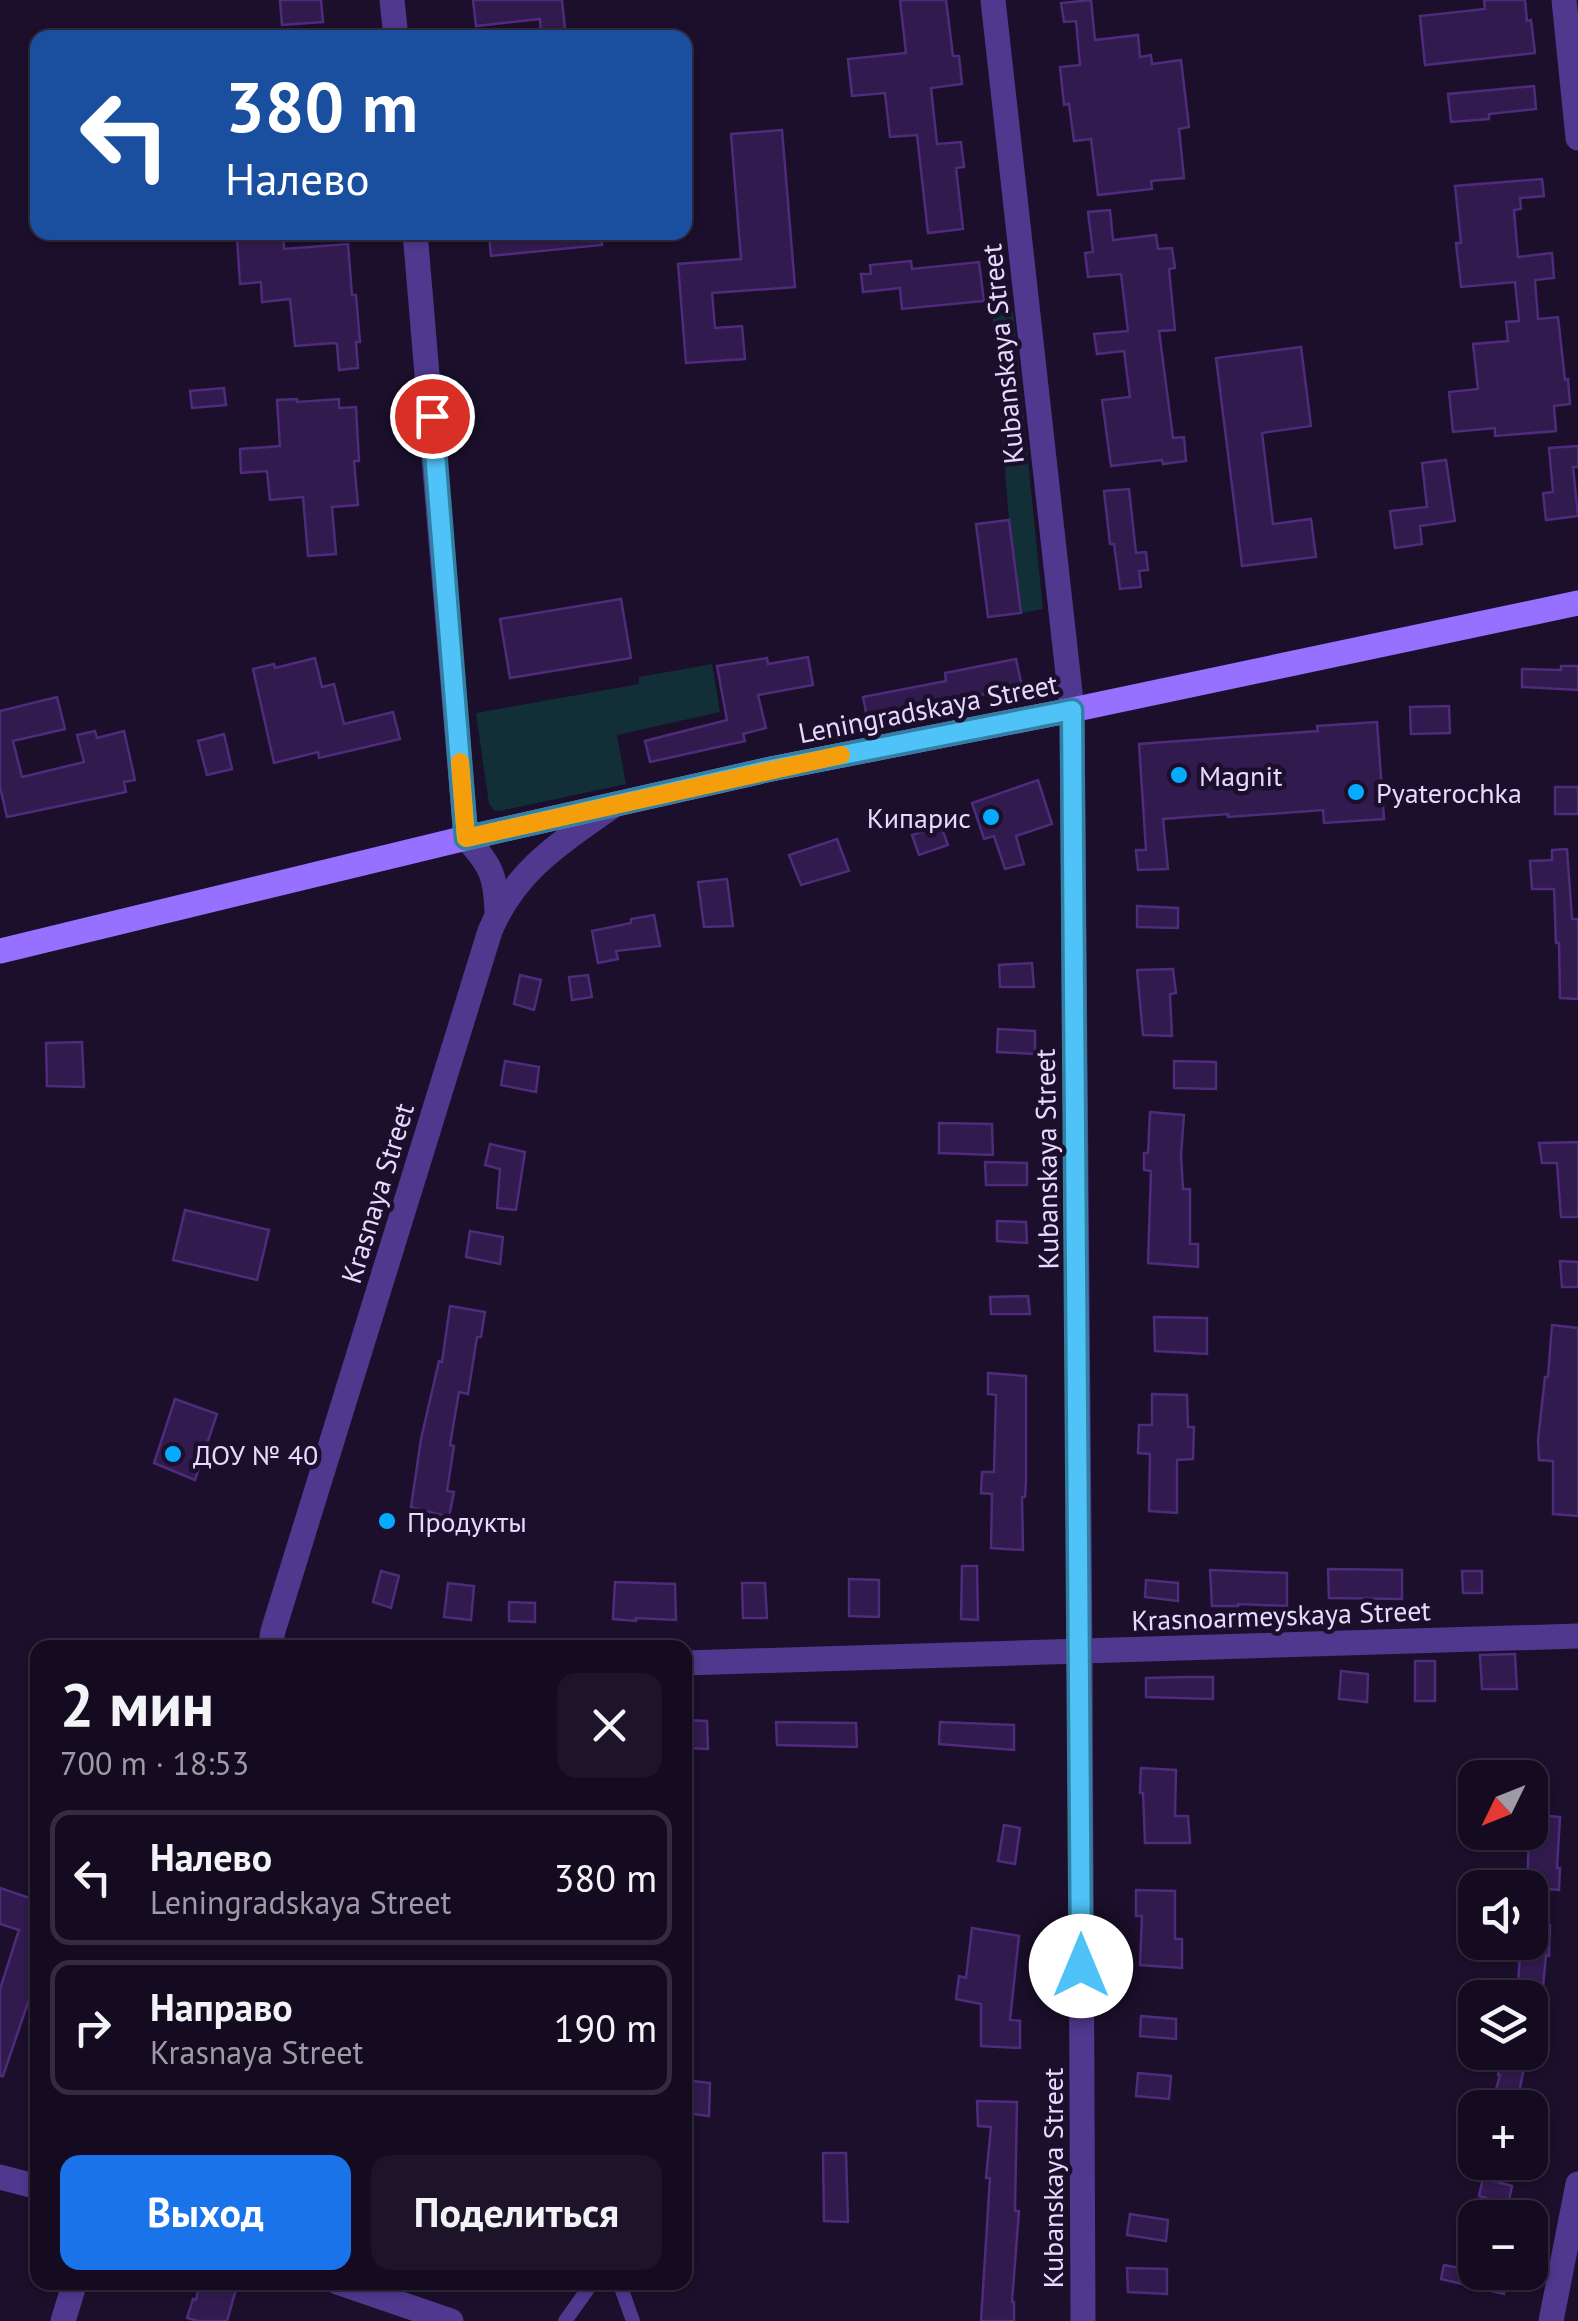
<!DOCTYPE html>
<html lang="ru">
<meta charset="utf-8">
<style>
:root{--surface:#140b20;--page:#1d1429;--text:#f1f3f6;--muted:#9d9ba5;--line:#332b3e;--accent:#1a73e8}
body{margin:0;font-family:"PT Sans",sans-serif;background:var(--page);color:var(--text);height:100vh;display:flex;flex-direction:column;font-size:38px;white-space:nowrap}
*{box-sizing:border-box;margin:0}
p{font-size:32px;color:var(--muted)}
.icon{flex:none;width:55px;height:55px;fill:none;stroke:currentColor;stroke-width:2;stroke-linecap:round;stroke-linejoin:round}
.map{position:relative;flex:1;overflow:hidden}
.sheet{position:absolute;left:30px;top:1640px;width:662px;height:650px;display:flex;flex-direction:column;background:var(--surface);border-radius:20px;box-shadow:0 2px 8px #0004,0 0 0 2px var(--line)}
.sheet>*{flex:none}
.hud{position:absolute;left:30px;top:30px;width:662px;height:210px;border-radius:20px;box-shadow:0 2px 8px #0004,0 0 0 2px var(--line);background:#1a4fa0;color:#fff;overflow:hidden}
.needle{width:65px;rotate:227deg}
.controls{position:absolute;left:1458px;top:1760px;display:grid;gap:20px}
.controls a{display:grid;place-items:center;width:90px;height:90px;border-radius:20px;background:var(--surface);box-shadow:0 2px 8px #0004,0 0 0 2px var(--line);font-size:50px}
.pin{position:absolute;display:grid;place-items:center;width:85px;height:85px;color:#fff;margin:-42px;border:5px solid #fff;border-radius:50%;box-shadow:0 2px 10px #0007}
.me{position:absolute;width:110px;margin:-55px;rotate:0deg;stroke-linejoin:round;filter:drop-shadow(0 0 8px #0008)}
.turn{display:flex;align-items:center;gap:35px;height:210px;padding:0 30px;font-size:45px}
.turn .icon{width:130px;height:130px;stroke-width:2.5}
.turn b{display:block;font-size:70px;line-height:85px}
.round{display:grid;place-items:center;flex:none;width:105px;height:105px;border-radius:20px;background:var(--page)}
.overview{display:flex;align-items:center;justify-content:space-between;height:170px;padding:0 30px}
h1{font-size:60px;font-weight:800;line-height:75px}
.action{display:flex;gap:20px;margin-top:auto;padding:20px 30px}
.action a{flex:1;height:115px;border-radius:20px;background:var(--accent);color:#fff;font-size:40px;font-weight:800;line-height:115px;text-align:center}
.action a+a{background:var(--page);color:var(--text)}
ul{padding:0;list-style:none}
li{display:flex;align-items:center;gap:30px;height:135px;margin:0 20px 15px;padding:0 10px;border:5px solid var(--line);border-radius:20px}
li div{flex:1}
li b{display:block;font-size:38px}
li em{font-style:normal}
.map>svg:first-child{display:block}
.green{fill:#122e36}
.building{fill:#311a4d;stroke:#4e2b7b;stroke-width:2.5}
.lines{fill:none;stroke-linecap:round;stroke-linejoin:round}
.service{stroke:#4f388d;stroke-width:14}
.minor{stroke:#4f388d;stroke-width:25}
.tertiary{stroke:#4f388d;stroke-width:25}
.secondary{stroke:#9670ff;stroke-width:25}
.route-casing{stroke:#337fa1;stroke-width:25}
.route{stroke:#4fc3f7;stroke-width:18}
.slow{stroke:#f59e0b;stroke-width:18}
.poi-dot{fill:#05abff;stroke:#1b0f2b;stroke-width:4}
.labels{text-anchor:middle;dominant-baseline:central;stroke-width:9;stroke-linejoin:round;paint-order:stroke}
.street-label{font-size:28px;fill:#e7d9ff;stroke:#1b0f2b}
.poi-label{font-size:28px;fill:#e7d9ff;stroke:#1b0f2b;text-anchor:start}
</style>
<div class="map">
<svg width="1578" height="2321" viewBox="0 0 1578 2321">
<rect width="100%" height="100%" fill="#1b0f2b"/>
<g class="green">
<path d="M1013,310L1043,609L1021,613L1009,520L992,311Z"/>
<path d="M712,664L720,712L617,735L626,784L500,811L494,810L489,804L476,713L639,684V677Z"/>
</g>
<g class="building">
<path d="M280,0H321L323,22L282,25Z"/>
<path d="M473,0H562L566,38H541L540,19L476,26Z"/>
<path d="M900,0H946L953,56H959L962,84L931,88L937,144L961,142L964,167L956,168L963,229L928,233L917,135L890,137L885,93L852,96L848,59L906,53Z"/>
<path d="M1091,0L1095,40L1138,35L1140,57L1151,55L1152,64L1181,60L1189,127L1179,129L1184,178L1151,181L1152,189L1098,195L1091,139L1074,141L1069,104L1064,105L1060,67L1080,65L1076,21L1064,22L1061,3Z"/>
<path d="M1484,0H1525L1527,21L1531,20L1535,53L1425,65L1420,16L1485,9Z"/>
<path d="M1534,86L1536,109L1489,114V119L1451,122L1448,94Z"/>
<path d="M782,130L795,287L712,293L715,328L742,326L745,359L686,363L678,264L741,259L731,134Z"/>
<path d="M1542,179L1544,196L1520,198L1521,209L1514,210L1518,257L1552,253L1554,278L1535,280L1538,319L1558,317L1565,380L1568,379L1570,404L1554,406L1556,431L1495,436V428L1453,432L1449,392L1478,389L1473,344L1508,341L1506,322L1519,321L1515,282L1461,287L1456,243H1461L1455,186Z"/>
<path d="M1110,210L1113,240L1156,235L1158,249L1172,248L1175,268L1169,269L1175,330L1159,331L1173,438L1184,437L1186,461L1163,464L1162,460L1111,466L1102,400L1130,397L1124,351L1097,354L1094,334L1128,331L1121,274L1088,277L1085,253L1093,252L1088,212Z"/>
<path d="M511,232H601L602,245L491,256L489,235Z"/>
<path d="M283,234L284,249L348,244L352,295H356L360,342H356L358,368L339,370L337,344L334,343L295,346L290,299L262,302L261,282L240,284L237,238Z"/>
<path d="M911,261L912,269L979,262L984,301L902,309L900,288L863,292L861,274H871L870,265Z"/>
<path d="M1301,347L1311,426L1262,433L1273,524L1311,519L1316,557L1242,566L1216,358Z"/>
<path d="M224,388L226,405L192,408L190,391Z"/>
<path d="M297,399V402L339,399V408L356,407L359,461H354L358,505L332,507L336,554L308,556L303,497L270,500L267,471L241,473L240,449L280,446L277,400Z"/>
<path d="M1578,446V467H1573L1578,516L1546,520L1543,493L1553,492L1549,448Z"/>
<path d="M1446,460L1455,521L1420,526L1422,544L1395,548L1390,511L1427,507L1422,463Z"/>
<path d="M1129,489L1136,553L1146,552L1148,570L1139,571L1141,587L1120,589L1114,544H1110L1104,491Z"/>
<path d="M1009,520L1021,613L988,617L976,524Z"/>
<path d="M621,599L631,658L510,678L500,619Z"/>
<path d="M808,657L813,685L758,695L766,728L743,734L745,741L650,762L645,741L727,720L717,666L767,658L768,664Z"/>
<path d="M315,658L322,687L334,684L344,724L393,712L400,739L319,758L318,752L274,763L253,669L274,664L275,668Z"/>
<path d="M1016,659L1022,687L867,717L863,697L946,681L945,673Z"/>
<path d="M1561,666H1578V690L1522,687V669L1561,670Z"/>
<path d="M57,697L65,729L13,741L22,777L84,762L77,735L95,731L97,738L124,731L135,780L124,782L126,792L7,817L0,787V711Z"/>
<path d="M1449,706L1450,733L1411,734L1410,707Z"/>
<path d="M1377,722L1384,819L1324,823L1323,810L1228,817V814L1163,819L1168,869L1138,870L1136,850H1146L1139,744L1318,731L1317,726Z"/>
<path d="M224,734L232,769L207,775L198,741Z"/>
<path d="M1038,780L1052,824L1016,836L1024,864L1005,869L994,836L984,839L972,803Z"/>
<rect x="1555" y="787" width="23" height="27"/>
<path d="M941,826L948,845L919,855L912,835Z"/>
<path d="M837,839L849,871L801,885L789,855Z"/>
<path d="M1567,849L1572,919H1578V999L1560,998L1559,943H1556L1554,889H1532L1530,861L1552,860V850Z"/>
<path d="M727,879L733,926L704,927L698,882Z"/>
<path d="M1137,906L1178,908V928L1137,927Z"/>
<path d="M654,915L660,946L616,951L618,959L598,963L592,931L631,923V919Z"/>
<path d="M1032,963L1034,987H1000L999,965Z"/>
<path d="M1173,969L1176,993L1170,994L1172,1036L1143,1035L1137,970Z"/>
<path d="M520,975L541,980L534,1010L514,1004Z"/>
<path d="M588,975L592,997L572,1000L569,977Z"/>
<path d="M998,1029L1035,1031V1054L997,1052Z"/>
<path d="M82,1042L84,1087L47,1086L46,1043Z"/>
<path d="M505,1061L539,1067L536,1092L501,1085Z"/>
<path d="M1174,1061L1216,1062V1089L1174,1088Z"/>
<path d="M1150,1112L1184,1115L1181,1155L1183,1189H1190V1244H1198V1267L1148,1263L1151,1171L1144,1170V1153H1148Z"/>
<path d="M939,1123L992,1124L993,1155L939,1153Z"/>
<path d="M1578,1142V1217H1561L1557,1163H1542L1539,1143Z"/>
<path d="M490,1144L525,1152L516,1210L497,1208L500,1169L485,1165Z"/>
<path d="M985,1162L1027,1163V1185H986Z"/>
<path d="M185,1210L269,1230L257,1280L173,1260Z"/>
<path d="M997,1221L1026,1222L1027,1243L997,1241Z"/>
<path d="M470,1231L503,1237L500,1264L466,1257Z"/>
<path d="M1560,1261L1578,1262V1287H1562Z"/>
<path d="M1028,1296L1030,1314H991L990,1297Z"/>
<path d="M450,1306L485,1312L481,1337H477L468,1394L459,1392L450,1445L454,1446L447,1491L454,1492L449,1517L411,1507L421,1439L439,1361L442,1362Z"/>
<path d="M1154,1317L1207,1318V1354L1155,1351Z"/>
<path d="M1552,1325L1578,1328V1516L1553,1514V1461L1539,1460L1538,1440L1545,1377H1548Z"/>
<path d="M988,1373L1026,1376V1482L1025,1497H1022L1023,1550L991,1548L992,1494L981,1493L982,1472H994L996,1395L988,1394Z"/>
<path d="M1152,1394L1187,1395L1188,1427H1194L1193,1459L1177,1460V1513L1149,1511L1150,1454L1138,1453L1139,1425H1152Z"/>
<path d="M175,1399L217,1414L195,1480L154,1463Z"/>
<path d="M962,1566H977L978,1620L961,1619Z"/>
<path d="M1328,1569L1402,1570V1599L1329,1598Z"/>
<path d="M1210,1570L1287,1573V1606L1238,1604V1606H1212Z"/>
<path d="M381,1571L399,1576L391,1608L373,1602Z"/>
<path d="M1462,1571H1482V1593H1463Z"/>
<path d="M849,1579L879,1580V1617L849,1616Z"/>
<path d="M1146,1580L1178,1583V1601L1145,1597Z"/>
<path d="M615,1582L675,1584L676,1620L636,1618V1621L613,1619Z"/>
<path d="M448,1583L474,1586L471,1620L444,1617Z"/>
<path d="M742,1583H765L767,1618H743Z"/>
<path d="M509,1602L535,1603V1622L509,1621Z"/>
<path d="M1515,1654L1517,1689H1482L1480,1655Z"/>
<rect x="1415" y="1661" width="20" height="40"/>
<path d="M1341,1671L1368,1674L1367,1702L1339,1699Z"/>
<path d="M1186,1677H1213V1699L1146,1697V1678Z"/>
<path d="M685,1720L707,1721L708,1749L685,1748Z"/>
<path d="M776,1722L856,1723L857,1747L777,1745Z"/>
<path d="M940,1722L1014,1725V1750L939,1744Z"/>
<path d="M1141,1768L1176,1770L1175,1816H1188L1190,1843H1145L1143,1793H1140Z"/>
<path d="M1530,1814L1560,1817L1557,1868H1560L1559,1890L1527,1887Z"/>
<path d="M1004,1825L1020,1828L1015,1864L998,1861Z"/>
<path d="M0,1888L38,1901V1973L3,2076H0V1989L19,1930L0,1924Z"/>
<path d="M1136,1890L1175,1891V1939H1182V1968L1140,1965L1142,1916H1136Z"/>
<path d="M1530,1922L1550,1925L1549,1956L1546,1955L1542,1998H1517L1521,1942H1530Z"/>
<path d="M972,1928L1019,1936L1010,2020L1020,2021V2048L981,2046V2004L956,1999L959,1976L966,1978Z"/>
<path d="M1141,2016L1176,2019V2039L1140,2036Z"/>
<path d="M1502,2053L1526,2058L1516,2108H1491L1500,2075H1498Z"/>
<path d="M1138,2073L1171,2076L1169,2099L1136,2096Z"/>
<path d="M685,2080L710,2083L709,2116L685,2113Z"/>
<path d="M977,2101L1017,2102L1015,2211H1019L1012,2302H1014V2321H981L990,2178H986L991,2127L978,2126Z"/>
<path d="M823,2153H846L848,2222L824,2221Z"/>
<path d="M1483,2178L1512,2186L1508,2205L1479,2196Z"/>
<path d="M1130,2214L1168,2220L1166,2241L1127,2235Z"/>
<path d="M1444,2265L1475,2271V2272L1507,2276L1504,2294L1441,2279Z"/>
<path d="M1127,2268L1167,2269V2294L1128,2292Z"/>
<path d="M200,2282H238L227,2321H198L187,2318L193,2299L196,2300Z"/>
</g>
<g class="lines">
<g class="service">
<path d="M619,2282L633,2321"/>
<path d="M565,2321L593,2282"/>
</g>
<g class="minor">
<path d="M392,0L396,38"/>
<path d="M1564,0L1578,138"/>
<path d="M415,232L466,838"/>
<path d="M1072,710L1080,1651L1083,2321"/>
<path d="M685,1663L1578,1636"/>
<path d="M0,2177L38,2187"/>
<path d="M337,2282L451,2321"/>
<path d="M1551,2321L1578,2184"/>
</g>
<g class="tertiary">
<path d="M993,0L1072,710"/>
<path d="M466,838C491,865 496,876 497,913"/>
<path d="M270,1648L273,1631L490,931C516,869 562,842 614,805"/>
<path d="M63,2321L75,2282"/>
</g>
<path class="secondary" d="M0,951L466,838L771,769L1072,710L1578,603"/>
</g>
<g class="lines">
<g class="route-casing">
<path id="route" d="M432,416L466,838L771,769L1072,710L1081,1966"/>
</g>
<use href="#route" class="route"/>
<path class="slow" d="M460,762L466,838L841,755"/>
</g>
<g class="poi-dot">
<circle cx="1179" cy="775" r="10"/>
<circle cx="1356" cy="792" r="10"/>
<circle cx="991" cy="817" r="10"/>
<circle cx="173" cy="1454" r="10"/>
<circle cx="387" cy="1521" r="10"/>
</g>
<g class="labels">
<g class="street-label">
<text transform="translate(1002 354) rotate(-96)">Kubanskaya Street</text>
<text transform="translate(928 708) rotate(-11)">Leningradskaya Street</text>
<text transform="translate(1046 1159) rotate(-91)">Kubanskaya Street</text>
<text transform="translate(377 1193) rotate(-73)">Krasnaya Street</text>
<text transform="translate(1281 1615) rotate(-2)">Krasnoarmeyskaya Street</text>
<text transform="translate(1052 2178) rotate(-90)">Kubanskaya Street</text>
</g>
<g class="poi-label">
<text x="1199" y="775">Magnit</text>
<text x="1376" y="792">Pyaterochka</text>
<text x="971" y="817" text-anchor="end">Кипарис</text>
<text x="193" y="1454">ДОУ № 40</text>
<text x="407" y="1521">Продукты</text>
</g>
</g>
</svg>
<div class="controls">
<a><svg class="needle" viewBox="-14 -14 28 28"><path d="M0-13l5 13h-10z" fill="#e53935"/><path d="M0 13l5-13h-10z" fill="#9d9ba5"/></svg></a>
<a><svg class="icon" aria-label="sound" viewBox="0 0 24 24"><path d="M4 9h4l5-4v14l-5-4H4zM17 9q2 3 0 6"/></svg></a>
<a><svg class="icon" aria-label="layers" viewBox="0 0 24 24"><path d="M12 4l9 5-9 5-9-5zM3 14l9 5 9-5"/></svg></a>
<a>+</a>
<a>−</a>
</div>
<div class="pin" style="left:432px;top:416px;background:#d93025"><svg class="icon" aria-label="arrive" viewBox="0 0 24 24"><path d="M6 21V4h12l-3 4 3 4H6"/></svg></div>
<svg class="me" style="left:1081px;top:1966px" viewBox="-20 -20 40 40"><circle r="19" fill="#fff"/><path d="M0-13L10 11 0 6-10 11z" fill="#4fc3f7"/></svg>
<div class="hud">
<div class="turn"><svg class="icon" aria-label="left" viewBox="0 0 24 24"><path d="M17 20v-9H6M10 6l-5 5 5 5"/></svg><div><b>380 m</b>Налево</div></div>
</div>
<section class="sheet">
<div class="overview"><div><h1>2 мин</h1><p>700 m · 18:53</p></div><a class="round"><svg class="icon" aria-label="close" viewBox="0 0 24 24"><path d="M6 6l12 12M18 6L6 18"/></svg></a></div>
<ul>
<li><svg class="icon" aria-label="left" viewBox="0 0 24 24"><path d="M17 20v-9H6M10 6l-5 5 5 5"/></svg><div><b>Налево</b><p>Leningradskaya Street</p></div><em>380 m</em></li>
<li><svg class="icon" aria-label="right" viewBox="0 0 24 24"><path d="M7 20v-9h11M14 6l5 5-5 5"/></svg><div><b>Направо</b><p>Krasnaya Street</p></div><em>190 m</em></li>
</ul>
<div class="action"><a>Выход</a><a>Поделиться</a></div>
</section>
</div>
